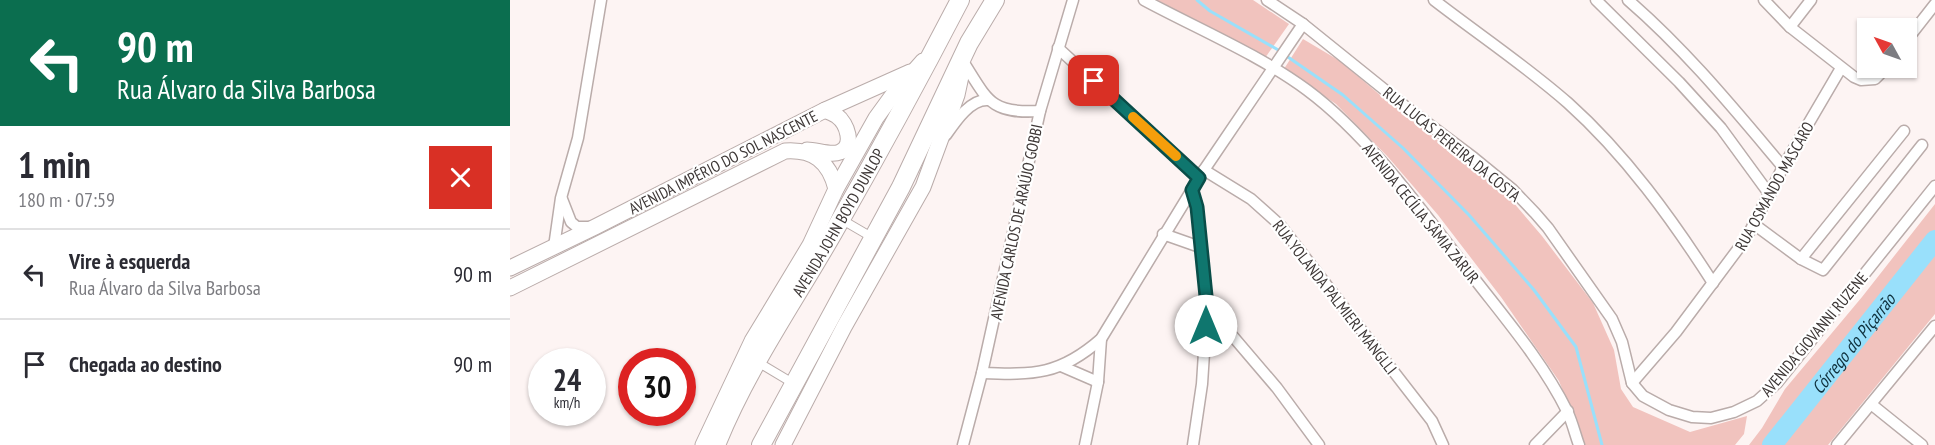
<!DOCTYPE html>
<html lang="pt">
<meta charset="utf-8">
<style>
:root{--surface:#fff;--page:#f2f2f3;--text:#2b2b33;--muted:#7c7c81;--line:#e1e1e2}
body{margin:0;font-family:"PT Sans Narrow",sans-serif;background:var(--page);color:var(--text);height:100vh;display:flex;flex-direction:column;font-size:22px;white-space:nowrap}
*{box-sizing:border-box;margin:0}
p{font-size:20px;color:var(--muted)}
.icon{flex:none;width:33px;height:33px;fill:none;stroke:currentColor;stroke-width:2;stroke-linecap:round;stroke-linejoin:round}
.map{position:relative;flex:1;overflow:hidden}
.sheet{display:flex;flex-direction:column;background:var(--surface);width:510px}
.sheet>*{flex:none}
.guide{background:#0b6e4f;color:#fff;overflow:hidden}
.needle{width:39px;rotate:310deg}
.fabs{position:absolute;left:1347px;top:18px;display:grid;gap:12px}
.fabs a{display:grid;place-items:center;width:60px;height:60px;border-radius:0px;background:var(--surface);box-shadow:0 2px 4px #0004;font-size:30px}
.speed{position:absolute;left:18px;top:348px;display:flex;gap:12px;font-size:30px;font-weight:700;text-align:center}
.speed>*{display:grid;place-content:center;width:78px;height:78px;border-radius:50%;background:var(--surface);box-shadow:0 2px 4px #0004;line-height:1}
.speed small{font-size:15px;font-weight:400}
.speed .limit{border:9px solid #d22;background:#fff;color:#111}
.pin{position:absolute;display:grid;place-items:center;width:51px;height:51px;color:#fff;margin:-26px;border-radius:12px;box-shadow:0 3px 9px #0006}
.me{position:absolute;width:66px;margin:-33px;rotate:0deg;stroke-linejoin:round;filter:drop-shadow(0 0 4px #0008)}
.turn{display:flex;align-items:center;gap:21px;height:126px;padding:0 18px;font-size:27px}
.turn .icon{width:78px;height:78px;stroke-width:2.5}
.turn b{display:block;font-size:42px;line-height:51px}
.round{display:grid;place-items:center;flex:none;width:63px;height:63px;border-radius:0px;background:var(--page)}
.head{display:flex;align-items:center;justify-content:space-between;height:102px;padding:0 18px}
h1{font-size:36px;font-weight:700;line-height:45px}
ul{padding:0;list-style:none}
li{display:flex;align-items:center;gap:18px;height:90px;padding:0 18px;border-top:2px solid var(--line)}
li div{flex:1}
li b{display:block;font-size:22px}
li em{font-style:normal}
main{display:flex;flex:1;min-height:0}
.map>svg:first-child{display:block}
.green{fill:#f1c3be}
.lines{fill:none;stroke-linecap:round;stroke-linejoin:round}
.stream{stroke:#99e0fb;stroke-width:3}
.river{stroke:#99e0fb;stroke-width:20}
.pedestrian-casing{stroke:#baacaa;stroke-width:10}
.minor-casing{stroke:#baacaa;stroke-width:13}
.secondary-casing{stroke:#baacaa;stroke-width:17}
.primary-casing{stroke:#baacaa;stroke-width:20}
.pedestrian{stroke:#fff;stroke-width:8}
.minor{stroke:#fff;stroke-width:10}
.secondary{stroke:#fff;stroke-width:15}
.primary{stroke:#fff;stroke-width:18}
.route-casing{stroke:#0a4d48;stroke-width:15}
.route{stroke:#0f766e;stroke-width:10}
.slow{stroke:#f59e0b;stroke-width:10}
.labels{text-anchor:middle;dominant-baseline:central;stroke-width:4.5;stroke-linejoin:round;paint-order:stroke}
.street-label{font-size:16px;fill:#3d3736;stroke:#fff}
.water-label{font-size:18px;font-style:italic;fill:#0e303c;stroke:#fff}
</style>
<main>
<section class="sheet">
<div class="guide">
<div class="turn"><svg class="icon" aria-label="left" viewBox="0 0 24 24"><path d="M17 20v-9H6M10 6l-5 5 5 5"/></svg><div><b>90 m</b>Rua Álvaro da Silva Barbosa</div></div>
</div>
<div class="head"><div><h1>1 min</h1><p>180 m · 07:59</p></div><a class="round" style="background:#d93025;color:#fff"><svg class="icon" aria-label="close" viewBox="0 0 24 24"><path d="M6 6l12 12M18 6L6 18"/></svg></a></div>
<ul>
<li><svg class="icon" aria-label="left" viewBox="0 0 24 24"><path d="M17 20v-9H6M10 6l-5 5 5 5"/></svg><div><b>Vire à esquerda</b><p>Rua Álvaro da Silva Barbosa</p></div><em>90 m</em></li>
<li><svg class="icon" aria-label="arrive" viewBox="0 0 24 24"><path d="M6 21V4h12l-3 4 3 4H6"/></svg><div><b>Chegada ao destino</b></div><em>90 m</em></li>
</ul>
</section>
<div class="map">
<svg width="1425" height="445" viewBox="0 0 1425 445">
<rect width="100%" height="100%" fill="#fdf4f3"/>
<g class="green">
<path d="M647,0H743L779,24L755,58Z"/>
<path d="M793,39L830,61L870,95L997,195L1032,236L1083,303L1104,350L1111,389L1123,407L1180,432L1237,416L1234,434L1225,445H1074L1049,381L991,297L928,215L878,157L826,104L774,69Z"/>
<path d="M1425,204V314L1318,445H1239L1252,428L1275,389L1352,297Z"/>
</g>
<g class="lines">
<g class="stream">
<path d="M687,0L700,11L770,51"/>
<path d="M775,55L833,95L893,148L959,215L1024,290L1066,347L1092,445"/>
</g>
<path class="river" id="s1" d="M1262,445L1425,240"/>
<g class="pedestrian-casing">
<g id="pedestrian">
<path d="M329,218L365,239"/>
<path d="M246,361L286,385"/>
</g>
</g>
<g class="minor-casing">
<g id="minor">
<path d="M634,0C686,28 750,55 797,90C859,136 913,212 960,273C993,316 1033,362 1057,411C1062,421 1065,434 1069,445"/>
<path d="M757,0L793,24L896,107L964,158L1002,189L1025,213L1038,228L1102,319L1112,342L1122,383L1133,396L1159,410L1182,417L1201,418L1224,412L1247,401L1267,383L1425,186"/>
<path d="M924,0C968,34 1016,66 1058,103C1115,154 1162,219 1203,283"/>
<path d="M1086,0L1169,82L1211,128L1260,195"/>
<path d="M1118,0C1176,50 1224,109 1273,167"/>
<path d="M1254,0L1280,27L1344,77L1351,80L1365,79L1376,68"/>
<path d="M1280,27L1301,0"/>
<path d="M1396,41L1425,4"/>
<path d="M548,48L689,178"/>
<path d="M454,63C478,101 481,114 530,111"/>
<path d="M436,135C445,122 460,99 478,100"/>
<path d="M694,170L741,199L770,225L922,421L933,445"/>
<path d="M682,190L687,207L697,306L692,384L683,445"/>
<path d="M52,199L61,222L67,227H82"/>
<path d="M1245,225L1291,259L1313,270L1412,145"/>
<path d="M653,234L690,247"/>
<path d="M44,247L51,198L68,138L91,0"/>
<path d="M1291,259L1394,131"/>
<path d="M697,306L767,388L809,445"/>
<path d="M551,366L588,382"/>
<path d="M472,373C524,375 550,375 591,339L694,170L793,24"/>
<path d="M1122,383L1166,332L1237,237L1273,167L1331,68"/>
<path d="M1361,404L1412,445"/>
<path d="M453,445L472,373L530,111L563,0"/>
<path d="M575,445L588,382L591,339"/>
<path d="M1025,445L1058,411"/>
<path d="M1327,445L1425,326"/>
</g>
</g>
<g class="secondary-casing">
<g id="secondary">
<path d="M297,150C307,150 321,156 330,152C345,146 337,123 327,116C324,114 319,112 315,110"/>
<path d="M0,268L85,227L315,110L400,72"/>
<path d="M0,288L275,151C303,149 319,161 326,189"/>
<path d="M193,445L242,341L300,245L326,189L366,118L382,96L413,61"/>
<path d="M273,445L334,327L413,187L447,95L453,67"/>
</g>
</g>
<g class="primary-casing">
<g id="primary">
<path id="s2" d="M206,445C236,370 283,303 323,233C367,156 409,79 450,0"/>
<path d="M251,445L391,187L459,43L485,0"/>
</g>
</g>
<use href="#pedestrian" class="pedestrian"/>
<use href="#minor" class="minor"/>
<use href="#secondary" class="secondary"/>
<use href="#primary" class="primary"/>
</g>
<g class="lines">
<g class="route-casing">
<path id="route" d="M584,81L689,178L682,190L687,207L697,306L696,326"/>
</g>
<use href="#route" class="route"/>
<path class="slow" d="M623,117L666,156"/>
</g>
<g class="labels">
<g class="street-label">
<text transform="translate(942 144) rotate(39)">RUA LUCAS PEREIRA DA COSTA</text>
<text transform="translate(213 162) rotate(-27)">AVENIDA IMPÉRIO DO SOL NASCENTE</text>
<text transform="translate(1264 186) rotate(-61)">RUA OSMANDO MASCARO</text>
<text transform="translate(911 213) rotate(51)">AVENIDA CECÍLIA SÂMIA ZARUR</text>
<text stroke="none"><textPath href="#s2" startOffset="254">AVENIDA JOHN BOYD DUNLOP</textPath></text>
<text transform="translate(506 222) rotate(-78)">AVENIDA CARLOS DE ARAÚJO GOBBI</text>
<text transform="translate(825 297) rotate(52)">RUA YOLANDA PALMIERI MANGLLI</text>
<text transform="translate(1304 334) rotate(-50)">AVENIDA GIOVANNI RUZENE</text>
</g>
<g class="water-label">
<text stroke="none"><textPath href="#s1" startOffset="130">Córrego do Piçarrão</textPath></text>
</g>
</g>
</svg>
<div class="fabs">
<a><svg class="needle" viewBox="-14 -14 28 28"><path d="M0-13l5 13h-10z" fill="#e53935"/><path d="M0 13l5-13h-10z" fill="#7c7c81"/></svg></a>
</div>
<div class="speed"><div>24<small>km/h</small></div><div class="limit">30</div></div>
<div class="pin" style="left:584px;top:81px;background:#d93025"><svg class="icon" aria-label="arrive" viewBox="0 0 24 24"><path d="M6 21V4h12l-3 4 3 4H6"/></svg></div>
<svg class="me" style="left:696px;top:326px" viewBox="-20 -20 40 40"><circle r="19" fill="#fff"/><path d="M0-13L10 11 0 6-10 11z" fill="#0f766e"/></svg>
</div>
</main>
